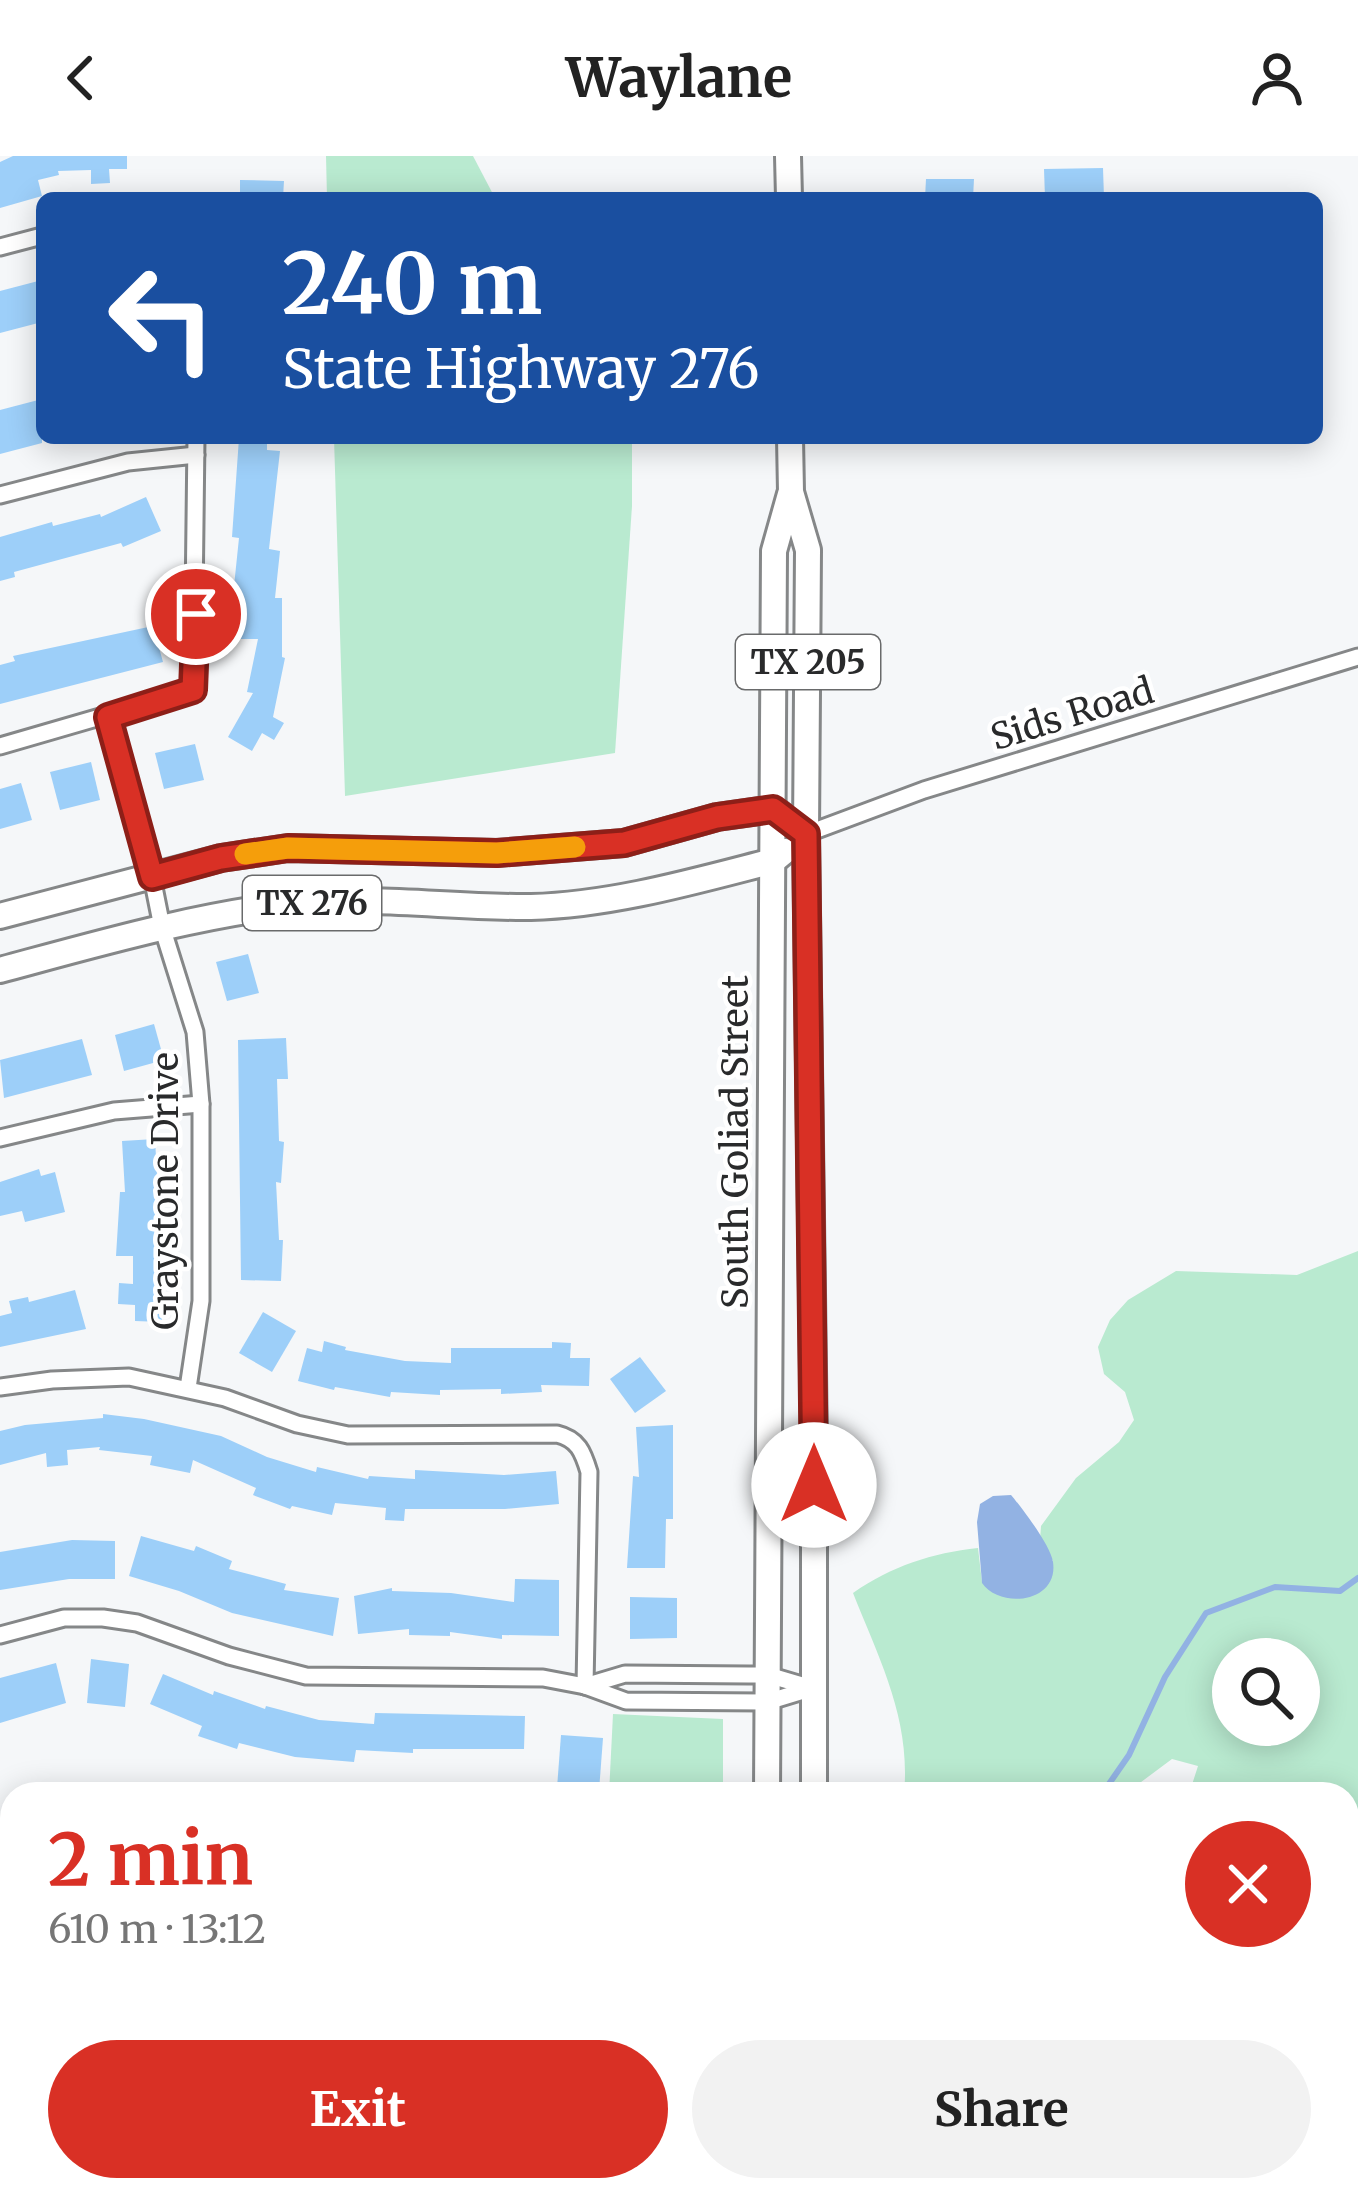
<!DOCTYPE html>
<meta charset="utf-8">
<style>
:root{--surface:#fff;--page:#f2f2f2;--text:#222;--muted:#767676;--accent:#d93025}
body{margin:0;font-family:Merriweather,serif;background:var(--page);color:var(--text);height:100vh;display:flex;flex-direction:column;font-size:45px;white-space:nowrap}
*{box-sizing:border-box;margin:0}
p{font-size:39px;color:var(--muted)}
.icon{flex:none;width:66px;height:66px;fill:none;stroke:currentColor;stroke-width:2;stroke-linecap:round;stroke-linejoin:round}
.map{position:relative;flex:1;overflow:hidden}
.sheet{position:absolute;left:0px;top:1626px;width:1359px;height:420px;display:flex;flex-direction:column;background:var(--surface);border-radius:36px 36px 0 0;box-shadow:0 6px 30px #0003}
.sheet>*{flex:none}
.hud{position:absolute;left:36px;top:36px;width:1287px;height:252px;border-radius:18px;box-shadow:0 6px 30px #0003;background:#1a4fa0;color:#fff;overflow:hidden}
.fabs{position:absolute;left:1212px;top:1482px;display:grid;gap:24px}
.fabs a{display:grid;place-items:center;width:108px;height:108px;border-radius:50%;background:var(--surface);box-shadow:0 6px 30px #0003;font-size:60px}
.pin{position:absolute;display:grid;place-items:center;width:102px;height:102px;color:#fff;margin:-51px;border:6px solid #fff;border-radius:50%;box-shadow:0 3px 12px #0007}
.me{position:absolute;width:132px;margin:-66px;rotate:0deg;stroke-linejoin:round;filter:drop-shadow(0 0 9px #0008)}
.turn{display:flex;align-items:center;gap:42px;height:252px;padding:0 48px;font-size:54px}
.turn .icon{width:156px;height:156px;stroke-width:2.5}
.turn b{display:block;font-size:84px;line-height:102px}
.round{display:grid;place-items:center;flex:none;width:126px;height:126px;border-radius:63px;background:var(--page)}
.overview{display:flex;align-items:center;justify-content:space-between;height:204px;padding:0 48px}
h1{font-size:72px;font-weight:700;line-height:90px;color:var(--accent)}
.cta{display:flex;gap:24px;margin-top:auto;padding:24px 48px}
.cta a{flex:1;height:138px;border-radius:72px;background:var(--accent);color:#fff;font-size:48px;font-weight:700;line-height:138px;text-align:center}
.cta a+a{background:var(--page);color:var(--text)}
header{display:flex;justify-content:space-between;align-items:center;height:156px;padding:0 48px;background:var(--surface);font-size:54px;font-weight:700}
.map>svg:first-child{display:block}
.green{fill:#b9ead0;fill-rule:evenodd}
.water{fill:#92b2e3}
.lines{fill:none;stroke-linecap:round;stroke-linejoin:round}
.stream{stroke:#92b2e3;stroke-width:6}
.building{fill:#9dcff9}
.street-casing{stroke:#858788;stroke-width:21}
.primary-casing{stroke:#858788;stroke-width:30}
.street{stroke:#fff;stroke-width:15}
.primary{stroke:#fff;stroke-width:24}
.route-casing{stroke:#8d1f18;stroke-width:30}
.route{stroke:#d93025;stroke-width:21}
.slow{stroke:#f59e0b;stroke-width:21}
.labels{text-anchor:middle;dominant-baseline:central;stroke-width:9;stroke-linejoin:round;paint-order:stroke}
.shield{fill:#fff;stroke:#696a6b;stroke-width:3}
.shield-label{font-size:33px;font-weight:bold;fill:#292a2b}
.street-label{font-size:36px;fill:#292a2b;stroke:#fff}
</style>
<header><svg class="icon" aria-label="back" viewBox="0 0 24 24"><path d="M15 5l-7 7 7 7"/></svg>Waylane<svg class="icon" aria-label="person" viewBox="0 0 24 24"><circle cx="12" cy="8" r="4"/><path d="M4 21q1-7 8-7t8 7"/></svg></header>
<div class="map">
<svg width="1358" height="2046" viewBox="0 0 1358 2046">
<rect width="100%" height="100%" fill="#f5f7f9"/>
<g class="green">
<path d="M326,0H473L495,42H327Z"/>
<path d="M334,282H632V350L615,597L345,640Z"/>
<path d="M1358,1095V1954L1347,1955V1638H1189L1198,1610L1172,1603L1125,1638H904C911,1563 880,1505 853,1437C892,1410 932,1397 978,1392L982,1426L1053,1405L1040,1384L1041,1370L1076,1322L1119,1286L1134,1264L1125,1236L1104,1218L1098,1191L1110,1164L1128,1144L1176,1115L1297,1119ZM1233,1503H1299V1569H1233Z"/>
<path d="M613,1558L723,1563V1638H609Z"/>
<path d="M12,1988V2034H720L719,2046H0V1991Z"/>
</g>
<path class="water" d="M1011,1339C1022,1352 1051,1390 1053,1406C1059,1446 1001,1454 982,1427L977,1366L980,1348L993,1340Z"/>
<g class="lines">
<g class="stream">
<path d="M1102,1638L1129,1599L1165,1521L1206,1457L1275,1431L1340,1435L1358,1422"/>
<path d="M272,2046L303,2042L372,2046"/>
<path d="M434,2046L458,2034"/>
<path d="M505,2046L517,2034"/>
</g>
</g>
<g class="building">
<path d="M13,0H127V13H109L110,27L91,28V14L58,15L59,19L38,24L42,40L0,52V6Z"/>
<path d="M1103,12L1104,42H1045L1044,13Z"/>
<path d="M926,23H974L973,42H925Z"/>
<path d="M240,24L284,25L283,42H240Z"/>
<path d="M42,124V166L0,177V135Z"/>
<path d="M42,243V287L0,298V254Z"/>
<path d="M239,282H267V294L280,295L269,393L280,395L275,442H282V501L285,502L273,561L284,567L274,584L262,577L252,595L228,581L253,537L247,536L258,483H239V431L234,430L239,382L232,381Z"/>
<path d="M146,341L161,375L123,391L121,387L14,416L15,421L0,425V381L52,366L53,370L100,358L101,361Z"/>
<path d="M153,470L163,506L0,548V509L15,505L13,500Z"/>
<path d="M195,588L204,624L164,633L155,597Z"/>
<path d="M91,606L100,644L60,654L50,616Z"/>
<path d="M21,627L32,664L0,673V633Z"/>
<path d="M248,798L259,837L227,845L216,806Z"/>
<path d="M154,868L164,904L124,915L115,879Z"/>
<path d="M286,882L288,923H277L279,985L284,986L281,1027L276,1026L279,1084H283L281,1125L241,1124L238,884Z"/>
<path d="M82,883L92,919L4,942L0,904Z"/>
<path d="M155,983L158,1037H163L162,1166L135,1165V1149L118,1148L119,1127L133,1128V1100H116L120,1036H125L122,985Z"/>
<path d="M39,1013L41,1020L55,1016L65,1056L25,1066L22,1055L0,1060V1026Z"/>
<path d="M75,1134L86,1173L0,1191V1160L12,1157L9,1145L28,1141L29,1146Z"/>
<path d="M263,1156L296,1175L272,1216L239,1197Z"/>
<path d="M324,1185L346,1191L345,1194L405,1205L451,1207V1192H552V1186L571,1187L570,1202H590L589,1230L541,1229L542,1236L501,1238V1233L440,1234V1239L391,1236L390,1241L335,1231L334,1234L298,1225L307,1192L322,1196Z"/>
<path d="M640,1201L666,1235L635,1257L610,1223Z"/>
<path d="M103,1258L144,1263L221,1280L267,1301L316,1316L317,1311L368,1323L369,1320L415,1323V1314L504,1319L556,1315L559,1348L505,1353H405L404,1365L385,1364L386,1352L335,1347L332,1359L292,1350L290,1353L253,1339L256,1332L193,1304L190,1317L150,1309L152,1300L99,1294L100,1291L67,1294L68,1309L47,1311L46,1297L0,1309V1275L25,1269L103,1262Z"/>
<path d="M673,1269V1363H666L665,1412H627L633,1320L639,1321L636,1271Z"/>
<path d="M141,1380L194,1395L196,1390L232,1405L229,1413L286,1428L284,1434L339,1442L333,1480L232,1457L179,1435L129,1420Z"/>
<path d="M72,1384L115,1385V1423H69L0,1434V1396Z"/>
<path d="M515,1423L559,1424V1480L502,1479V1483L450,1476V1480L409,1479V1473L358,1478L354,1440L392,1432V1435L451,1437L514,1446Z"/>
<path d="M630,1441L677,1442V1482L630,1483Z"/>
<path d="M91,1503L129,1508L125,1551L87,1547Z"/>
<path d="M56,1507L66,1547L0,1567V1522Z"/>
<path d="M163,1518L213,1539L214,1535L265,1553L266,1550L319,1564L374,1568L375,1557L525,1560L524,1593H413V1597L356,1594L354,1606L295,1601L239,1587L237,1593L198,1580L202,1570L150,1548Z"/>
<path d="M561,1579L603,1582L599,1635L557,1632Z"/>
</g>
<g class="lines">
<g class="street-casing">
<g id="street">
<path d="M0,91L42,80"/>
<path d="M0,339L128,306L196,299"/>
<path d="M108,561L152,721L162,771L195,876L201,948V1145L188,1232"/>
<path d="M0,590L193,534L196,282"/>
<path d="M806,678L924,634L1358,501"/>
<path d="M0,982L114,955L201,948"/>
<path d="M0,1231L52,1224L129,1221L225,1242L297,1268L348,1279L557,1278C578,1283 583,1296 589,1316L585,1530"/>
<path d="M0,1479L64,1462H103L137,1467L229,1500L306,1520L543,1522L585,1530L626,1545L767,1546L813,1532"/>
<path d="M585,1530L625,1518L749,1519H768L812,1532"/>
<path d="M0,1729L12,1726"/>
<path d="M0,1977L12,1974"/>
</g>
</g>
<g class="primary-casing">
<g id="primary">
<path d="M788,0L789,42"/>
<path d="M790,282L791,336L808,394L806,678L814,1289V1638"/>
<path d="M0,760L221,702L288,692L497,697L624,687L717,661L774,653L785,662"/>
<path d="M0,814C100,787 200,758 303,747C378,740 456,752 531,751C612,749 695,725 773,705L785,695"/>
<path d="M767,1638L774,395L790,338"/>
<path d="M766,2034V2046"/>
<path d="M816,2046V2034"/>
</g>
</g>
<use href="#street" class="street"/>
<use href="#primary" class="primary"/>
</g>
<g class="lines">
<g class="route-casing">
<path id="route" d="M196,458L193,534L108,561L152,721L221,702L288,692L497,697L624,687L717,661L773,653L806,678L814,1329"/>
</g>
<use href="#route" class="route"/>
<path class="slow" d="M245,698L288,692L497,697L575,691"/>
</g>
<g class="labels">
<g class="shield">
<rect x="736" y="479" width="144" height="54" rx="9"/>
<rect x="243" y="720" width="138" height="54" rx="9"/>
</g>
<g class="shield-label">
<text x="808" y="506">TX 205</text>
<text x="312" y="747">TX 276</text>
</g>
<g class="street-label">
<text transform="translate(1072 558) rotate(-17)">Sids Road</text>
<text transform="translate(735 986) rotate(-90)">South Goliad Street</text>
<text transform="translate(165 1035) rotate(-90)">Graystone Drive</text>
</g>
</g>
</svg>
<div class="fabs">
<a><svg class="icon" aria-label="search" viewBox="0 0 24 24"><circle cx="10" cy="10" r="6"/><path d="M15 15l6 6"/></svg></a>
</div>
<div class="pin" style="left:196px;top:458px;background:#d93025"><svg class="icon" aria-label="arrive" viewBox="0 0 24 24"><path d="M6 21V4h12l-3 4 3 4H6"/></svg></div>
<svg class="me" style="left:814px;top:1329px" viewBox="-20 -20 40 40"><circle r="19" fill="#fff"/><path d="M0-13L10 11 0 6-10 11z" fill="#d93025"/></svg>
<div class="hud">
<div class="turn"><svg class="icon" aria-label="left" viewBox="0 0 24 24"><path d="M17 20v-9H6M10 6l-5 5 5 5"/></svg><div><b>240 m</b>State Highway 276</div></div>
</div>
<section class="sheet">
<div class="overview"><div><h1>2 min</h1><p>610 m · 13:12</p></div><a class="round" style="background:#d93025;color:#fff"><svg class="icon" aria-label="close" viewBox="0 0 24 24"><path d="M6 6l12 12M18 6L6 18"/></svg></a></div>
<div class="cta"><a>Exit</a><a>Share</a></div>
</section>
</div>
